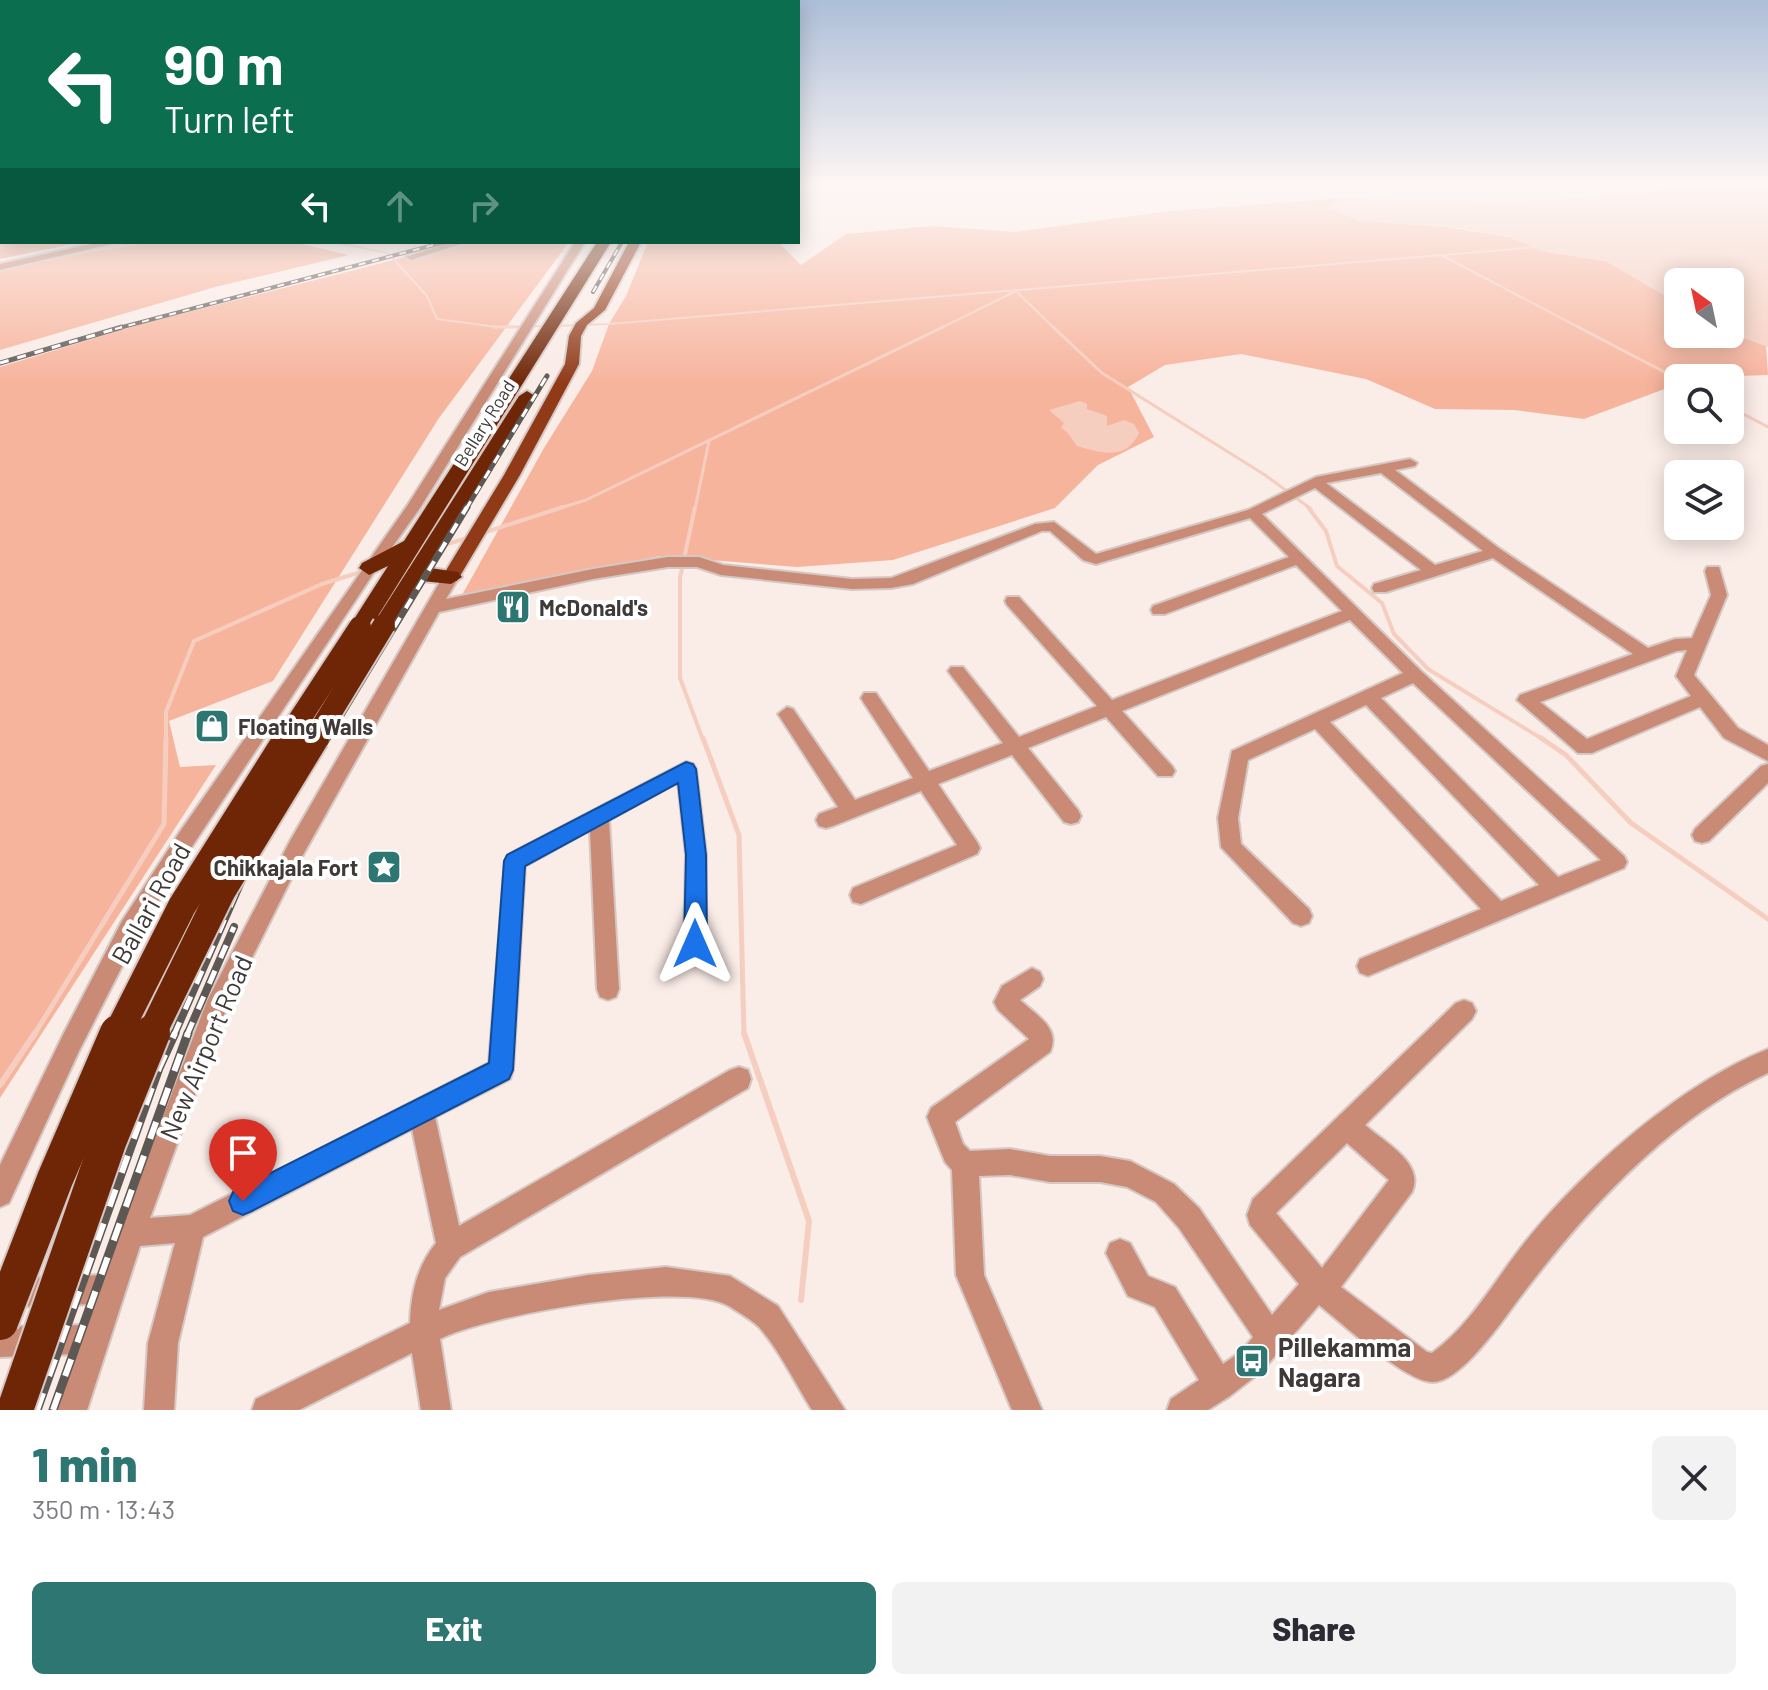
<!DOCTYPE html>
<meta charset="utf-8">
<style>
:root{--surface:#fff;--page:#f2f2f3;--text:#2b2b33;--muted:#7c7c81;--accent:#2d7672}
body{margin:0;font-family:Barlow,sans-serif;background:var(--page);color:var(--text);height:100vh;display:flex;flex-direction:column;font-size:30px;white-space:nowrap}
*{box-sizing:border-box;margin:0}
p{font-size:26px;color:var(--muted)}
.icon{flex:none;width:44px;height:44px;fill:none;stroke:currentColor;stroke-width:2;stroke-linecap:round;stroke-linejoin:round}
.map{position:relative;height:1410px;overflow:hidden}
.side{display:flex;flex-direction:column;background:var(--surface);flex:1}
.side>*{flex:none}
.hud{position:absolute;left:0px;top:0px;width:800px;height:244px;box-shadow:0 4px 20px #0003;background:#0b6e4f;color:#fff;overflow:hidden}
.needle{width:52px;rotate:327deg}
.controls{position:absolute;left:1664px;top:268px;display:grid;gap:16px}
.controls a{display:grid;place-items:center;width:80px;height:80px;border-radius:12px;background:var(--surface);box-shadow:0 4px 20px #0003;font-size:40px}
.pin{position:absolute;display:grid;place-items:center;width:68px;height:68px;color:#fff;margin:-82px -34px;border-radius:50% 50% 50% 0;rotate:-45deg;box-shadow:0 0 8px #0007}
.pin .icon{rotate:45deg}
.me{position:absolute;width:88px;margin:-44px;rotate:0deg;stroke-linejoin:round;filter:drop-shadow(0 0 6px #0008)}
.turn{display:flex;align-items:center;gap:28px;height:168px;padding:0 32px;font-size:36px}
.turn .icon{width:104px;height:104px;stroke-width:2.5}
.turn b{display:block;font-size:56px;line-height:68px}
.lanes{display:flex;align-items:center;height:76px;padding:0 32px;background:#0003;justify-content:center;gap:40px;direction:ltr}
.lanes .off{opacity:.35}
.round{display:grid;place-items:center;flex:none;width:84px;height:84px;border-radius:12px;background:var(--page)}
.summary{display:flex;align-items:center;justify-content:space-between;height:136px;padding:0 32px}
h1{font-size:48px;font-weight:800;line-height:60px;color:var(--accent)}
.cta{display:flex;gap:16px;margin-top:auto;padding:16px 32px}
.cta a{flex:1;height:92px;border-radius:12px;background:var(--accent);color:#fff;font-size:32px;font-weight:800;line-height:92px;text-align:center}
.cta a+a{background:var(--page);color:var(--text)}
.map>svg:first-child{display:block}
.green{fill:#f7b49d}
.water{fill:#f6cec0}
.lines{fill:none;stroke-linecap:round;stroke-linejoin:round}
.stream-far4{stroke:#f6cec0;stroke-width:2}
.stream-far3{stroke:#f6cec0;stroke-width:3}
.stream-far2{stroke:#f6cec0;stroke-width:4}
.stream-far1{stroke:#f6cec0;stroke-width:5}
.stream{stroke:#f6cec0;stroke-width:6}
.minor-casing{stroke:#d5c8c4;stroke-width:4}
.major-casing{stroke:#d5c8c4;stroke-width:4}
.highway-casing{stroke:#d5c8c4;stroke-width:4}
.minor{fill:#c98b75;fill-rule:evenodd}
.major{fill:#903a18;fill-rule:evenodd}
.highway{fill:#6f2607;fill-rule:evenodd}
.rail-far4-casing{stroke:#5e5855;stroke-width:4}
.rail-far3-casing{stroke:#5e5855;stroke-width:5}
.rail-far2-casing{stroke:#5e5855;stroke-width:7}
.rail-far1-casing{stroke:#5e5855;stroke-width:8}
.rail-casing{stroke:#5e5855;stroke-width:9}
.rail-far4{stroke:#fff;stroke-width:2;stroke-dasharray:7;stroke-linecap:butt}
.rail-far3{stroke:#fff;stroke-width:3;stroke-dasharray:9;stroke-linecap:butt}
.rail-far2{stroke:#fff;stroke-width:4;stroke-dasharray:11;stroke-linecap:butt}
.rail-far1{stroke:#fff;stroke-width:5;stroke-dasharray:14;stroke-linecap:butt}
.rail{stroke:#fff;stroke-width:6;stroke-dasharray:18;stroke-linecap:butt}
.highway-bridge-far2-casing{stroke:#d5c8c4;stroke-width:26;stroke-linecap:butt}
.highway-bridge-far1-casing{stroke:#d5c8c4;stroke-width:32;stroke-linecap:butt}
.highway-bridge-casing{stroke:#d5c8c4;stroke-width:40;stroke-linecap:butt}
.highway-bridge-far2{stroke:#6f2607;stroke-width:22}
.highway-bridge-far1{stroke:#6f2607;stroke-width:28}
.highway-bridge{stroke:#6f2607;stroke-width:36}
.route{fill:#1a73e8;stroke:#114b97;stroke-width:2}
.labels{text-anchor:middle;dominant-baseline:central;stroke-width:8;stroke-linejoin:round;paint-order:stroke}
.far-street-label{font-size:18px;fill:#3f3a38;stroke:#fff}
.poi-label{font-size:22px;font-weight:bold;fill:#3f3a38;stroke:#fff;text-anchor:start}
.near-street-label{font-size:26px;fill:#3f3a38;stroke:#fff}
.near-poi-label{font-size:26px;font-weight:bold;fill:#3f3a38;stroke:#fff;text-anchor:start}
</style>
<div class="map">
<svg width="1768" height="1410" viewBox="0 0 1768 1410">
<rect width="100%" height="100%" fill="#faece7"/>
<g class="green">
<path d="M1344,198L1327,208L1509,237L1547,252L1606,261L1678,303V334L1730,333L1766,345L1768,375L1678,378V384L1584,419L1514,410L1435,409L1366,379L1241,354L1165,365L1128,387L1154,437L1098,465L1055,508L893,560L797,567L660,556L462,595L544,448L592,371L609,324L626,296L648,242H778L801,265L846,234L932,226L1015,232L1170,211Z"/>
<path d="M0,201L2,242H82L0,259Z"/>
<path d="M133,242H293L349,255L215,287L0,350V271Z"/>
<path d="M465,242H569L439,418L273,681L169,721L180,767L216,765L0,1098V367L141,324Z"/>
</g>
<g class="water">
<path d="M1690,186H1768V347L1730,333V282H1678V303L1606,261L1547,252L1509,237L1459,228L1359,221L1326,208L1344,198L1513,203L1640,193Z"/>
<path d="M1080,401L1087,404V409L1107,416V426L1124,420L1134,424L1139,433C1126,461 1101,453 1077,446L1067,432L1061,428L1064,423L1049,410Z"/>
</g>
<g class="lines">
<g class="stream-far4">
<path d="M332,242L388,253L427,296L437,319L497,327L546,326"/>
<path d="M1443,256L1582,329"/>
<path d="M54,257L149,242"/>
<path d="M554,326L609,324L1538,247"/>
<path d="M939,329L1016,291L1055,329"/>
</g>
<g class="stream-far3">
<path d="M494,327H518"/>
<path d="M1053,327L1102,373L1265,475L1311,509"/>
<path d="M1578,327L1678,379"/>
<path d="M1730,407L1768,427"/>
<path d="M557,509L586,500L943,327"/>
<path d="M695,509L709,441"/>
</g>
<g class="stream-far2">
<path d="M695,507L680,578V678L703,740"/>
<path d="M1308,507L1326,531L1337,566L1382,603L1394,634L1428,669L1544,740"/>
<path d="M483,533L563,507"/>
<path d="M441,546L467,538"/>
<path d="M166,740V712L194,641L322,584L364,571"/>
</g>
<g class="stream-far1">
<path d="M703,738L739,835L744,1035"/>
<path d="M1541,738L1566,755L1631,823L1768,919"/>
<path d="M34,1035L164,824L166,738"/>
</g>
<g class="stream">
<path d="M744,1033L809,1221L801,1300"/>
<path d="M0,1085L35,1033"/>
</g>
<g class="minor-casing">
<g id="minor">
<path d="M101,242H120L0,270V264Z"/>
<path d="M451,242H467L411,260L406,257Z"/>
<path d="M575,242H585L420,508L375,571L193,845L138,935L79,1051L9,1203L0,1207V1165L63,1035L122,921L179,833L407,506Z"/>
<path d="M1410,459L1417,463L1415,466L1395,470L1500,549L1648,648L1675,639L1692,638L1711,595L1705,571L1707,567H1719L1727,595L1694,675L1738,728L1768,745V761L1724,738L1700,707L1592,753H1578L1517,700L1520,695L1633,654L1493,558L1386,592H1374L1372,588L1374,584L1421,570L1315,488L1262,514L1421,671L1624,856L1627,862L1624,868L1368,976L1360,973L1357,966L1360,959L1481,909L1315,729L1248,760L1238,818L1241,844L1309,909L1312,916L1309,923L1301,926L1293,923L1221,847L1218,818L1232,751L1403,673L1350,620L1122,711L1172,766L1175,771L1172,776H1158L1106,717L1028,748L1078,810L1081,816L1078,822L1071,824L1064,822L1012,755L938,784L977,842L980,848L977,854L861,904L853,902L850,895L853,888L957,845L921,791L833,826L826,828L819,826L816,820L819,814L838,807L778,714L787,707L793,709L855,800L913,778L864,703L861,698L864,693H876L929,771L1003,743L951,675L948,671L951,667H963L1019,737L1097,706L1007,605L1005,601L1007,597H1019L1112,700L1342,611L1296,565L1165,614H1153L1151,610L1153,606L1289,557L1250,518L1096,564L1083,560L1050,531H1042L913,584L891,588L852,589L721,575L697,567H668L593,579L439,612L304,853L225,1012L150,1218L190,1215L489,1063L505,861L508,855L686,762L693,764L696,769L706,855V944L703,951L695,954L687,951L684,944L686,855L678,782L609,820L619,989L616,997L608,1000L600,997L597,989L590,830L525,866L513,1070L510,1079L435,1117L459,1226L730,1070L739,1067L748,1070L751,1079L748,1088L460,1257L445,1278L439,1310L489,1292L588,1275L666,1267L730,1276L778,1306L845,1410H812C795,1383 780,1351 759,1327C751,1319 738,1312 729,1306C684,1279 487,1315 440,1339L451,1410H421L412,1353L299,1410H252L256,1399L410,1323C411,1293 417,1267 436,1243L412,1129L203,1237L178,1343L174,1410H144L148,1343L175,1243L140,1246L87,1410H57L76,1354L0,1357V1327L86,1325L93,1304L8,1307L0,1304V1282L8,1279L103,1275L207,1001L290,841L445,573H457L459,577L446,599L593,569L668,557H699L723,565L852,579L891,578L1035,524L1054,522L1096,554L1248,510L1316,477ZM1381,473L1483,551L1435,565L1326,483ZM1687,650L1676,676L1691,696L1587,739L1540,702L1677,651ZM1413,683L1601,860L1558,877L1381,698ZM1366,705L1539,885L1501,901L1330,722Z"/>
<path d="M1768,764V783L1709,841L1702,843L1695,841L1692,835L1695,829L1761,766Z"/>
<path d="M1032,968L1040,972L1043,979L1040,986L1020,1000C1036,1015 1061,1028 1050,1052L955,1122L963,1144L970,1151L1010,1149L1050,1156H1100L1130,1161L1174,1184L1199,1208L1272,1315L1299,1284L1250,1225L1247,1215L1253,1199L1456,1003L1464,1000L1472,1003L1476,1011L1472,1019L1365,1125C1384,1142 1425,1163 1412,1192L1341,1287L1427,1352L1432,1353C1472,1324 1496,1278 1526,1241C1585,1168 1681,1084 1768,1049V1073C1662,1121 1571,1227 1504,1319C1490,1337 1457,1382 1433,1382C1407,1383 1342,1323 1319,1305L1262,1371L1230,1396L1208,1410H1167L1171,1399L1199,1380L1155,1307L1128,1296L1106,1253L1110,1243L1120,1239L1130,1243L1148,1276L1175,1287L1223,1364L1242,1351L1253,1337L1179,1228L1156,1202L1127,1187L1100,1182H1050L1010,1175L979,1176L984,1275L1042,1410H1012L956,1275L952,1170L945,1162L927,1117L931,1108L1029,1039L998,1010L994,1002L1002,986ZM1347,1143L1389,1180L1322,1268L1276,1213Z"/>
</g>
</g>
<g class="major-casing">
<path id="major" d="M629,242H641L605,310L587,325L581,336L579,364L520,475L457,581H445L442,577L504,475L565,364L569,336L576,323L594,308Z"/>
</g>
<g class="highway-casing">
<g id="highway">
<path d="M597,242H611L368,632H352L349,627L388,566L369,575L359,568L362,563L404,541Z"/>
<path d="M527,391L535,396L430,568L458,572L462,577L451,584L422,581L392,630H376L373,625L376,620L519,396Z"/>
</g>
</g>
<use href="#minor" class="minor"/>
<use href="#major" class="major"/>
<use href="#highway" class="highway"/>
<g class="rail-far4-casing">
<g id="rail-far4">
<path d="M593,292L622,242"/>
<path d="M115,329L445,242"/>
</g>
</g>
<g class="rail-far3-casing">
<g id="rail-far3">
<path d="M0,363L122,327"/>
<path d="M466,509L547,376"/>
</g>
</g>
<g class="rail-far2-casing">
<path id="rail-far2" d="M326,740L467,507"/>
</g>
<g class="rail-far1-casing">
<g id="rail-far1">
<path d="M174,1035L244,875L327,738"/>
<path d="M187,1035L234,927"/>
</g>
</g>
<g class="rail-casing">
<g id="rail">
<path d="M37,1410L159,1068L175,1033"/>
<path d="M53,1410L188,1033"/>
</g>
</g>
<use href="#rail-far4" class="rail-far4"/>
<use href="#rail-far3" class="rail-far3"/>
<use href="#rail-far2" class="rail-far2"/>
<use href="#rail-far1" class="rail-far1"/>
<use href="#rail" class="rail"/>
<g class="highway-bridge-far2-casing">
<g id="highway-bridge-far2">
<path d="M286,740L360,627"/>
<path d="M314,740L384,625"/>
</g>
</g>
<g class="highway-bridge-far1-casing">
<g id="highway-bridge-far1">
<path d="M117,1035L182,906L288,738"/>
<path d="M151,1035L221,892L315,738"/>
</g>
</g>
<g class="highway-bridge-casing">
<g id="highway-bridge">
<path d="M0,1322L55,1179L118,1033"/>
<path d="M15,1410L108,1142L152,1033"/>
</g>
</g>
<use href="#highway-bridge-far2" class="highway-bridge-far2"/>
<use href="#highway-bridge-far1" class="highway-bridge-far1"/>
<use href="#highway-bridge" class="highway-bridge"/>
</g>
<linearGradient id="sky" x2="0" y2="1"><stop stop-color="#adbed8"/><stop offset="0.48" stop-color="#fdf6f4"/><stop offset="1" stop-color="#fdf6f4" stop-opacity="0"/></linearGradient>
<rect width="1768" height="384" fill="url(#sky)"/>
<path class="route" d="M686,762L693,764L696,769L706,855L707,944L703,951L695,954L687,951L684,944L686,855L678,783L525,866L513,1070L509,1079L252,1211L243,1215L233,1211L229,1201L233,1192L489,1063L504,861L507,855Z"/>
<defs>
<g id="restaurant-square" transform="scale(1.8)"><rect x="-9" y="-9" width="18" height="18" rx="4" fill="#2d7672" stroke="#fff"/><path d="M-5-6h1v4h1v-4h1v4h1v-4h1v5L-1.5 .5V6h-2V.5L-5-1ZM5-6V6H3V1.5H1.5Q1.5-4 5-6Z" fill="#fff"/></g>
<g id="shop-square" transform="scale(1.8)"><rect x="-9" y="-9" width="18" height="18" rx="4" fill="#2d7672" stroke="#fff"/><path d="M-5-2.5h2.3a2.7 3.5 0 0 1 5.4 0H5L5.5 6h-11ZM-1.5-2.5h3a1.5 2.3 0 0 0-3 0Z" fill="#fff"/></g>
<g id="sight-square" transform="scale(1.8)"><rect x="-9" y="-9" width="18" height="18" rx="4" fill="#2d7672" stroke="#fff"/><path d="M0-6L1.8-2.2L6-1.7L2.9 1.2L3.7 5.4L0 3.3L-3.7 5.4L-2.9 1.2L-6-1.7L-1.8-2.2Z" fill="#fff"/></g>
<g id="bus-square" transform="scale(1.8)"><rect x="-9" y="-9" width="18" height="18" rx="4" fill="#2d7672" stroke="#fff"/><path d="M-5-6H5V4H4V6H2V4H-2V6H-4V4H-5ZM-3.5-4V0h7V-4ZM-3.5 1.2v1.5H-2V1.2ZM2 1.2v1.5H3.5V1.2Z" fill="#fff"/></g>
</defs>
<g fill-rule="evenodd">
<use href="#restaurant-square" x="513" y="607"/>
<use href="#shop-square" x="212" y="726"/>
<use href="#sight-square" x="384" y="867"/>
<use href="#bus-square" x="1252" y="1361"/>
</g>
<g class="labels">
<g class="far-street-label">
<text transform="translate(484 423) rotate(-58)">Bellary Road</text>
</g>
<g class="poi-label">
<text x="539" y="607">McDonald's</text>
<text x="238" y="726">Floating Walls</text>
<text x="358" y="867" text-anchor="end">Chikkajala Fort</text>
</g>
<g class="near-street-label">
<text transform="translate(150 903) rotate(-61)">Ballari Road</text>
<text transform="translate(205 1047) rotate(-67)">New Airport Road</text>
</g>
<g class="near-poi-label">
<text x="1278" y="1346">Pillekamma<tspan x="1278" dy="30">Nagara</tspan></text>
</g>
</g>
</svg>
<div class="controls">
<a><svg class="needle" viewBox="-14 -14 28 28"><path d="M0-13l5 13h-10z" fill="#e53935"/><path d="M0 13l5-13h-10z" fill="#7c7c81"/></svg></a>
<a><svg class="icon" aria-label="search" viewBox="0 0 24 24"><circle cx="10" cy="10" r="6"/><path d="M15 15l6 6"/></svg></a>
<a><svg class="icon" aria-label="layers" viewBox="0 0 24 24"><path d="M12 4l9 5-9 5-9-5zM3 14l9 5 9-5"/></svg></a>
</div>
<div class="pin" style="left:243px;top:1201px;background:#d93025"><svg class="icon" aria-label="arrive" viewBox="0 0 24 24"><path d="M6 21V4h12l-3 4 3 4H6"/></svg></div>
<svg class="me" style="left:695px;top:944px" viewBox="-20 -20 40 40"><path d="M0-17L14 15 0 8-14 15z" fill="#1a73e8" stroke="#fff" stroke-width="4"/></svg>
<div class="hud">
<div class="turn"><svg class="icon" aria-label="left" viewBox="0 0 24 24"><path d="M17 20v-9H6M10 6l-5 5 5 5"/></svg><div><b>90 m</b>Turn left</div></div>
<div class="lanes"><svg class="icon" aria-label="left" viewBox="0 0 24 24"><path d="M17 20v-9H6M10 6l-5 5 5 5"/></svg><svg class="icon off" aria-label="ahead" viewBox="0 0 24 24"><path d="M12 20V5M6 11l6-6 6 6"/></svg><svg class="icon off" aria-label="right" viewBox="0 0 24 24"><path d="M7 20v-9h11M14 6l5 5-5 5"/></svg></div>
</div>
</div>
<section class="side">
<div class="summary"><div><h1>1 min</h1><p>350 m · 13:43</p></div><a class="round"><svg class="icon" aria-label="close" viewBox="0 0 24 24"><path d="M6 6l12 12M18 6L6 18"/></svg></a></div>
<div class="cta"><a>Exit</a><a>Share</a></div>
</section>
